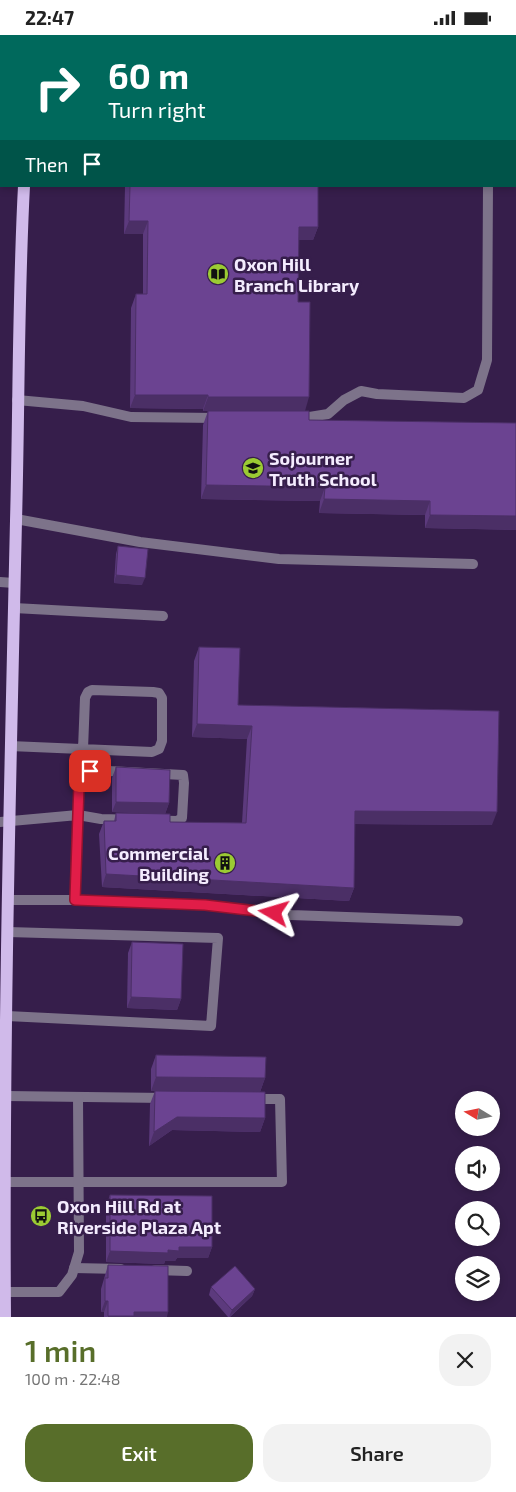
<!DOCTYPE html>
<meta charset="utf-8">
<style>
:root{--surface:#fff;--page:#f2f2f2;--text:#222;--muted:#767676;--accent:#586e2a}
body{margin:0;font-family:"Exo 2",sans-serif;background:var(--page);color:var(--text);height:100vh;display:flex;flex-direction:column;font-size:19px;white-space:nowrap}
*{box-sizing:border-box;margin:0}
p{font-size:16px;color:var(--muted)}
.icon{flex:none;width:28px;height:28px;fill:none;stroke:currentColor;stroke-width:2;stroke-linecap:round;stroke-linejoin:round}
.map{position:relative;height:1282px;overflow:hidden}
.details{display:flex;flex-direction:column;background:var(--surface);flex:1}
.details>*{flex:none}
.hud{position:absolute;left:0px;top:0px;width:516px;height:152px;box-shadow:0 2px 8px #0003;background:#00695c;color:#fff;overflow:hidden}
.needle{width:32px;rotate:280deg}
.controls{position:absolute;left:455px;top:1056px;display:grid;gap:10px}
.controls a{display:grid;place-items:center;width:45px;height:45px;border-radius:50%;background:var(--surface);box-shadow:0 2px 8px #0003;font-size:25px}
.pin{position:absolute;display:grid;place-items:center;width:42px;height:42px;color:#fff;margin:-21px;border-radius:10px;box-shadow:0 2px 8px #0006}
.me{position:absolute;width:55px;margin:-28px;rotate:277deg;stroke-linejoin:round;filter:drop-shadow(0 0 4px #0008)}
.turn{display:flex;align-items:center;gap:18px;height:105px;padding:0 25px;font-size:22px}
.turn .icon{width:65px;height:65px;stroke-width:2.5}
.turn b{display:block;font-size:35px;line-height:42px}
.then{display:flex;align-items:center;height:48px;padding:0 25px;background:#0003;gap:10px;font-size:19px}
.round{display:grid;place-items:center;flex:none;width:52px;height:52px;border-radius:20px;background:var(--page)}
.headline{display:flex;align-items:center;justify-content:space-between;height:85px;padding:0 25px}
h1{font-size:30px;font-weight:600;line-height:38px;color:var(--accent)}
.primary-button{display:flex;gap:10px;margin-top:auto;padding:10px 25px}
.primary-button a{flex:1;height:58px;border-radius:20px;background:var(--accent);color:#fff;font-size:20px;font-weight:600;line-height:58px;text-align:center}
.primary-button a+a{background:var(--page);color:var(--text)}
.status{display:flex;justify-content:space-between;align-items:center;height:35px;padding:0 25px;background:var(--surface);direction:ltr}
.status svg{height:14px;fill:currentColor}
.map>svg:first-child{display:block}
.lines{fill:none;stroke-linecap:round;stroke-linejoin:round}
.service{stroke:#7d738a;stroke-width:10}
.primary{stroke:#d0baea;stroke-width:12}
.wall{fill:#5c3a7d}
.shaded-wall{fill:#4b2f66}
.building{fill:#6b4391;stroke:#4b2f66}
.route-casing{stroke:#92132f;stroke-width:12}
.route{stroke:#e11d48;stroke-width:9}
.labels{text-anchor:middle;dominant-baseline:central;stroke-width:5;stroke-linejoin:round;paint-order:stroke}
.poi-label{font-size:18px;font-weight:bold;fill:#f4ecfe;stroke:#361e4b;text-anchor:start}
</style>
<div class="status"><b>22:47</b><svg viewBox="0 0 49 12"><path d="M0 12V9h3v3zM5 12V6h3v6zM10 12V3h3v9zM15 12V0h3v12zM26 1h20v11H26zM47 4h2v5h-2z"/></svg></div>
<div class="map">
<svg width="516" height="1282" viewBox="0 0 516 1282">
<rect width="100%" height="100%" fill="#361e4b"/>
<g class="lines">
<g class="service">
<path d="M17,365L83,371L131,382L217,383"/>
<path d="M297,384L328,379L344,365L361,356L377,359L464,363L478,355L487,325L488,151"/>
<path d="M16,484L140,507L279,524L473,529"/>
<path d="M0,547L14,548"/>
<path d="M14,573L163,581"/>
<path d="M10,711L152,717L159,714L162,706V663L159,658L153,657L92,655L88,657L85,663L83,714"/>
<path d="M90,735L183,740L184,748L182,783L177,786L101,784L78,780L79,750L82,740Z"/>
<path d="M0,787L78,780L75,865H8"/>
<path d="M75,865L205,870L291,880L458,886"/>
<path d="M7,981L211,991L218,903L8,897"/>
<path d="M6,1061L166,1063"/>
<path d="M5,1147H282L280,1064H253"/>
<path d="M74,1233L121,1234"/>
<path d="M155,1235L187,1236"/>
<path d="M5,1257H59L72,1240L79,1217L78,1062"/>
</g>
<g class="primary">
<path d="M30,1V0"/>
<path d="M5,1282C3,1017 10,751 16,486C19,375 18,263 24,151"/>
</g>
</g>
<g class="wall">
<path d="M125,151H318V192L313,205H298V267L305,376H203V374L130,373L131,273L136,259H143V199H124Z"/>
<path d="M208,376L309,385L516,388V495L425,493V480L319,478L320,466L201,464L203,390Z"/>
<path d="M118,511L142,550L114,548L116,519Z"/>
<path d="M199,612L238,670L492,790L354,789V853L349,866L102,852L99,799L104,786H114L116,778L170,787L242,788L247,704L192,702L194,626Z"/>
<path d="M116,732L169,768L165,779L112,777V743Z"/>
<path d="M132,907L181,964L177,975L127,973L128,918Z"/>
<path d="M156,1020L265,1043L260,1057L151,1056V1034Z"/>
<path d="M155,1056L265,1083L260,1097L172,1095L149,1111L150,1069Z"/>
<path d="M110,1160L212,1212L208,1223H177L175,1226H165L164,1229L106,1227V1171Z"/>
<path d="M108,1230L167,1282H104V1277H101V1254Z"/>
<path d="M211,1252L255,1254L252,1261L230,1282H228L209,1260Z"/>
</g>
<g class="shaded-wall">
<rect x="231" y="0" width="74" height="1"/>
<path d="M129,186H148L143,199H124Z"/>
<path d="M299,192H318L313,205H294Z"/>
<path d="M135,360H208L203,374L130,373Z"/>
<path d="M208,362H309L305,376H203Z"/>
<path d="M206,450L325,452L320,466L201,464Z"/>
<path d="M324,464L430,466L425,480L319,478Z"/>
<path d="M430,480L516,481V495L425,493Z"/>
<path d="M116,540L145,543L142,550L114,548Z"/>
<path d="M197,689L252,691L247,704L192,702Z"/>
<path d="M116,767L169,768L165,779L112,777Z"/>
<path d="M355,776L497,777L492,790L350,789Z"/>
<path d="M106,839L354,853L349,866L102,852Z"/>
<path d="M131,962L181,964L177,975L127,973Z"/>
<path d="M156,1042L265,1043L260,1057L151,1056Z"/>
<path d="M177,1082L265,1083L260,1097L172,1095L149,1111L154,1097Z"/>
<path d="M179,1212H212L208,1223H177L175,1226H165L164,1229L106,1227L110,1216L168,1215Z"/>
<path d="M255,1254L252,1261L229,1282L232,1275Z"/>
<path d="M105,1266H108L104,1277H101Z"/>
<path d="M134,1277H168L167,1282H108V1281Z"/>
</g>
<g class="building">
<path d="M130,151H318V192H299L298,267H310L309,362H208V360H135L136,259H147L148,186H129Z"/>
<path d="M208,376H309V385L516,388V481L430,480V466L324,464L325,452L206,450Z"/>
<path d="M118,511L148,514L145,543L116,540Z"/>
<path d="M199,612L240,613L238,670L499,676L497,777L355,776L354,853L106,839L104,786H116V778L170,779V787L246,788L252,691L197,689Z"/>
<path d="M116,732L170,735L169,768L116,767Z"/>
<path d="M132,907L183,909L181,964L131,962Z"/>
<path d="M156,1020L266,1022L265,1043L156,1042Z"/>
<path d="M155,1056L265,1057V1083L177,1082L154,1097Z"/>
<path d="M110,1160L212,1161V1212H179V1216L168,1215V1218L110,1216Z"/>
<path d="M108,1230L168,1231V1277H134V1281H108V1266H105V1243H108Z"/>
<path d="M235,1231L255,1254L232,1275L211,1252Z"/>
</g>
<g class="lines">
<g class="route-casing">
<path id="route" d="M90,736L82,740L79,750L75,865L205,870L274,878"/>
</g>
<use href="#route" class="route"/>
</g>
<defs>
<g id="library-disc" transform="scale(1.125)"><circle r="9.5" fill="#9bcb33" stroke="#361e4b"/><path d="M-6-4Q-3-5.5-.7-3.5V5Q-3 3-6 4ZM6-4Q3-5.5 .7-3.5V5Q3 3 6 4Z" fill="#111"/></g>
<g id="school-disc" transform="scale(1.125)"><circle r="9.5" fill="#9bcb33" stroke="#361e4b"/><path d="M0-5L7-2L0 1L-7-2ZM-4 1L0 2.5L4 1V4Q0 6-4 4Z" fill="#111"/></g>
<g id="building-disc" transform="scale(1.125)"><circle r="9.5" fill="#9bcb33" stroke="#361e4b"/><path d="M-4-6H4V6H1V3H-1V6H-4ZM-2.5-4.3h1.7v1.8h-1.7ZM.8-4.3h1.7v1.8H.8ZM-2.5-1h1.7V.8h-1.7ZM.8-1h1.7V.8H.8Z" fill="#111"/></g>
<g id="bus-disc" transform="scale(1.125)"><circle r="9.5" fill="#9bcb33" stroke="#361e4b"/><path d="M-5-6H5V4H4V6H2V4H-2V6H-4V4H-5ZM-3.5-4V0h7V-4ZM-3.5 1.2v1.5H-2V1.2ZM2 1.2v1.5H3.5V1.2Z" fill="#111"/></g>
</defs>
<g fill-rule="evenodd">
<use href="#library-disc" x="218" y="239"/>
<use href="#school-disc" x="253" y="433"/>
<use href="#building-disc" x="225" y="828"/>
<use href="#bus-disc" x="41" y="1181"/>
</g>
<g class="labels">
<g class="poi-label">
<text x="234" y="229">Oxon Hill<tspan x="234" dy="21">Branch Library</tspan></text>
<text x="269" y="423">Sojourner<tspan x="269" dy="21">Truth School</tspan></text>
<text x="209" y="818" text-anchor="end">Commercial<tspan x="209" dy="21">Building</tspan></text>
<text x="57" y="1171">Oxon Hill Rd at<tspan x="57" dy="21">Riverside Plaza Apt</tspan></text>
</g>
</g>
</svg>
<div class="controls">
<a><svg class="needle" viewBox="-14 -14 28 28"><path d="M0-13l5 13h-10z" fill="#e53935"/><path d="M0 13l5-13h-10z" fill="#767676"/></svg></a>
<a><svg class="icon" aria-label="sound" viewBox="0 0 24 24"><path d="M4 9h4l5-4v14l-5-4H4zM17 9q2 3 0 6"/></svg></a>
<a><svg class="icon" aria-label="search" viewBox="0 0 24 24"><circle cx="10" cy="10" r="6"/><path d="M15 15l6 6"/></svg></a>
<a><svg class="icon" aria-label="layers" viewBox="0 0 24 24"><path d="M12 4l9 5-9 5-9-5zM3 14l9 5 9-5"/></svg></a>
</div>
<div class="pin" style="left:90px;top:736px;background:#d93025"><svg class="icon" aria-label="arrive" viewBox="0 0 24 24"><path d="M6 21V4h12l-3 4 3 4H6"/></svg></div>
<svg class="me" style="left:274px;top:878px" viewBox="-20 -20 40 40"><path d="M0-17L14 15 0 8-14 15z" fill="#e11d48" stroke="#fff" stroke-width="4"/></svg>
<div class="hud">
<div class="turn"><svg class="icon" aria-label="right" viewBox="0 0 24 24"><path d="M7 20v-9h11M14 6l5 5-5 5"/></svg><div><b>60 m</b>Turn right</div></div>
<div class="then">Then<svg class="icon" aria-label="arrive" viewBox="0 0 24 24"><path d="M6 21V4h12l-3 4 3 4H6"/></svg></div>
</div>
</div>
<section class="details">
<div class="headline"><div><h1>1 min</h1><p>100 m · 22:48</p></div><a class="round"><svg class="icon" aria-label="close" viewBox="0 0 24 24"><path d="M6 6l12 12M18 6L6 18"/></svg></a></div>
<div class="primary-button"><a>Exit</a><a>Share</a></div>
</section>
